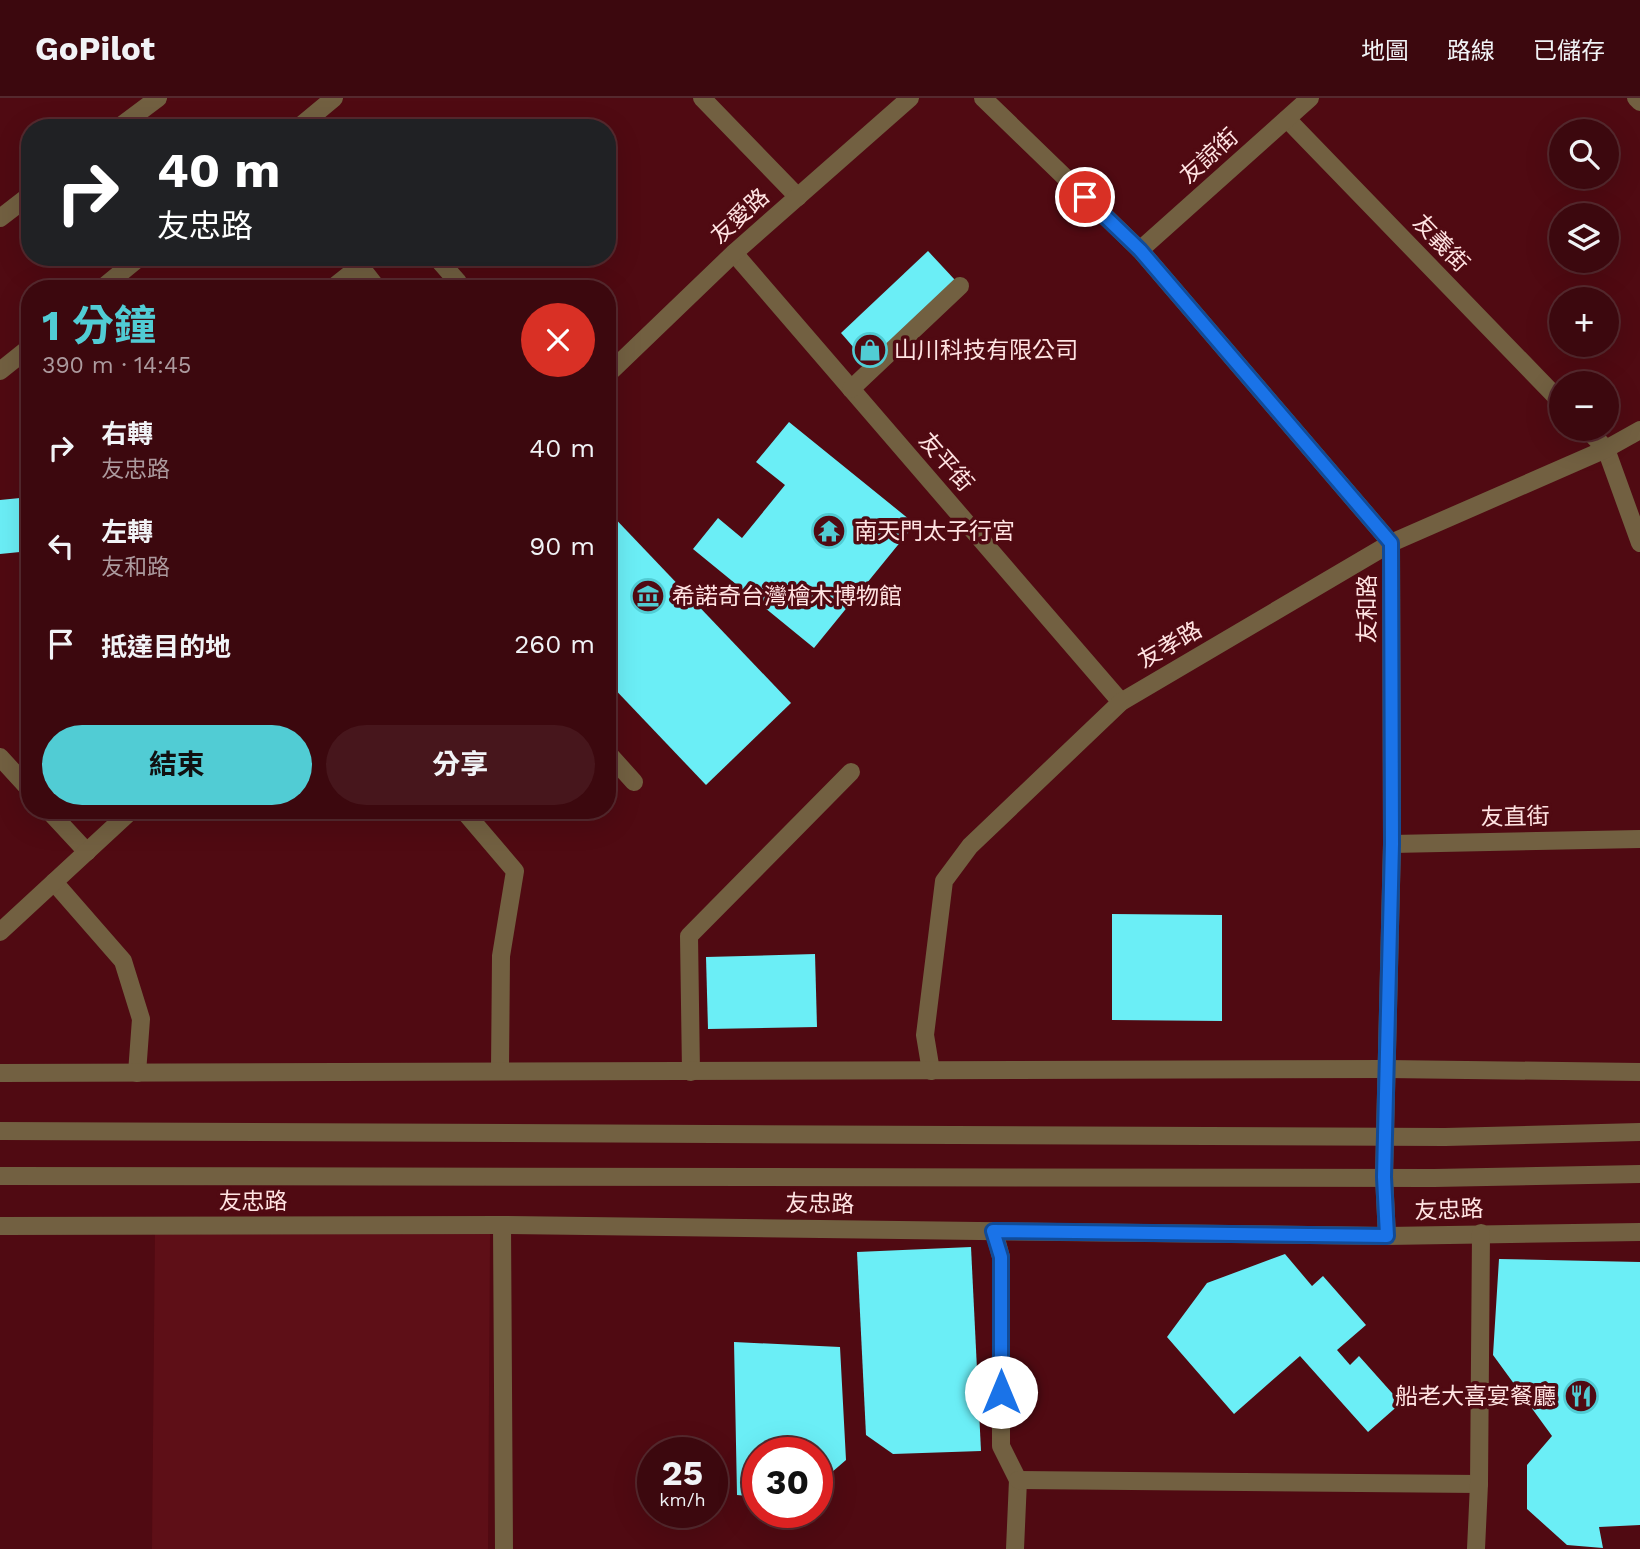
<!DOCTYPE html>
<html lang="zh-TW">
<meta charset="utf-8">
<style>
:root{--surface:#3c080e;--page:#47161c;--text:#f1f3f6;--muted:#ac9a9e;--line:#55292e;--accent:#51ccd4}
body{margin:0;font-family:"Work Sans","Noto Sans TC",sans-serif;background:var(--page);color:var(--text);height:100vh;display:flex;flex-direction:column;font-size:26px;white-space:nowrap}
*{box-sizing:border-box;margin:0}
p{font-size:23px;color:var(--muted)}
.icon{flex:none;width:38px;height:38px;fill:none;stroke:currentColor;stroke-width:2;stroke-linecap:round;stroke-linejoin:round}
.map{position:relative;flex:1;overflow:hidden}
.panel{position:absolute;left:21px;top:182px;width:595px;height:539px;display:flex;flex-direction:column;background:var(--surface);border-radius:28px;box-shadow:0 7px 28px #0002,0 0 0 2px var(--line)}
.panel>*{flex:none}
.hud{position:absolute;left:21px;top:21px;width:595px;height:147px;border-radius:28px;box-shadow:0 7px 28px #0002,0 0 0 2px var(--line);background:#202124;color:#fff;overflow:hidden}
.fabs{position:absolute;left:1549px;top:21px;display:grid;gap:14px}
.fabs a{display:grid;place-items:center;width:70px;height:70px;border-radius:50%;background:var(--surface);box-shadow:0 7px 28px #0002,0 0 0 2px var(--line);font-size:35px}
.speed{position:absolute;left:637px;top:1339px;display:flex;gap:14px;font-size:35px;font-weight:700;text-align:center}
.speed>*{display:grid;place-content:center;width:91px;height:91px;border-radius:50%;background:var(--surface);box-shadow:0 7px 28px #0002,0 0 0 2px var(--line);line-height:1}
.speed small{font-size:18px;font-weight:400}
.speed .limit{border:10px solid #d22;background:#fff;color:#111}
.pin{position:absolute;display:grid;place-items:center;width:60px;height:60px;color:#fff;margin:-30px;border:4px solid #fff;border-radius:50%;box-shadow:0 2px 7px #0007}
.me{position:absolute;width:77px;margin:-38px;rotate:0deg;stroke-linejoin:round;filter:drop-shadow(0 0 5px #0008)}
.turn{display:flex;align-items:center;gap:24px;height:147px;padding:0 21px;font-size:32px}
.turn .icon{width:91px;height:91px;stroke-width:2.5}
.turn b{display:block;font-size:49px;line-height:60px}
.round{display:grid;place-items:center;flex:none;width:74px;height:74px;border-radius:37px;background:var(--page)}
.headline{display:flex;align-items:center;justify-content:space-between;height:119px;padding:0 21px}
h1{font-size:42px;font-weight:700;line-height:52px;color:var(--accent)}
.primary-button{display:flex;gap:14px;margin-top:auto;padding:14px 21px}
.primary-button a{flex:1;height:80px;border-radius:42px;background:var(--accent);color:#111;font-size:28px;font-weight:700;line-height:80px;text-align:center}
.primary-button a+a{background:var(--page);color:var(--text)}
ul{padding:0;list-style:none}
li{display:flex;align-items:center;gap:21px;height:98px;padding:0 21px}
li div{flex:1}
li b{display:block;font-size:26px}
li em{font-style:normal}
header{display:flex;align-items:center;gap:42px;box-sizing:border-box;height:98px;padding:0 35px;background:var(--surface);border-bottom:2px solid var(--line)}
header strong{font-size:33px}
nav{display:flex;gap:38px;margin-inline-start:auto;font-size:24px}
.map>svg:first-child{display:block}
.built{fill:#5e0f17}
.building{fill:#6beef6}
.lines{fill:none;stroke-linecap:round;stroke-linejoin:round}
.minor{stroke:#726041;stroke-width:18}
.route-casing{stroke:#114b97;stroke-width:18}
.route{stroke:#1a73e8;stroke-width:12}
.labels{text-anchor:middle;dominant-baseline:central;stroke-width:7;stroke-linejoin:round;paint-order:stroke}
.street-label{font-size:23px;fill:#ffe3e2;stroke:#500a12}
.poi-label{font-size:23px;fill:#ffe3e2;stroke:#500a12;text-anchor:start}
</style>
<header>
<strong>GoPilot</strong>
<nav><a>地圖</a><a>路線</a><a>已儲存</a></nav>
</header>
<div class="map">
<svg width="1640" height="1451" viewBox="0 0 1640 1451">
<rect width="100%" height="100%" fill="#500a12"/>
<path class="built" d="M155,1131L490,1136L488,1451H152Z"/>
<g class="building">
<path d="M928,153L955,182L868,266L841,235Z"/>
<path d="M789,324L915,426L814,550L693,451L718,420L742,440L785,387L756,364Z"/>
<path d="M30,399V453L0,456V402Z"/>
<path d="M607,412L791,605L706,687L607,583Z"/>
<path d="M1112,816L1222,817V923L1112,922Z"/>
<path d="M815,856L817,929L708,931L706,859Z"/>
<path d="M971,1149L981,1353L893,1356L866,1337L857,1154Z"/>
<path d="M1285,1156L1312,1188L1323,1178L1366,1227L1337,1252L1350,1267L1359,1258L1401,1305L1368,1334L1300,1258L1234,1316L1167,1239L1207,1185Z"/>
<path d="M1499,1161L1640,1164V1427L1599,1429L1603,1450L1567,1447L1527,1411V1367L1552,1338L1493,1257Z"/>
<path d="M734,1244L840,1249L846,1362L817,1387V1354H758V1399L737,1397Z"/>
</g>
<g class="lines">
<g class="minor">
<path d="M702,0L798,99"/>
<path d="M983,0L1140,152L1391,445L1392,746L1384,1078L1387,1138"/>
<path d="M1636,0L1640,4"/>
<path d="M1287,21L1561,304"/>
<path d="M118,30L158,0"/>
<path d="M298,30L334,0"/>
<path d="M0,120L30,97"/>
<path d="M1140,152L1310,0"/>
<path d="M734,155L1121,604"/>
<path d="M436,159L458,184"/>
<path d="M101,191L140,159"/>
<path d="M331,191L360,168L378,191"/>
<path d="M0,273L30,249"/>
<path d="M607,277L734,155L910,0"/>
<path d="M851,291L960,188"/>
<path d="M1587,331L1606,351L1640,445"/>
<path d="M607,654L634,684"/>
<path d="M0,659L30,692"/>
<path d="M48,712L87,754"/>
<path d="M463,712L515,773L501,858L500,972"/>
<path d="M1392,746L1640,741"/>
<path d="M54,784L123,863L141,921L137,975"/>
<path d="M0,834L132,712"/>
<path d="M931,973L925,937L944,783L970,748L1121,604L1391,445L1606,351L1640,332"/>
<path d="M691,974L689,838L851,674"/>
<path d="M0,975L1387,971L1640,974"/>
<path d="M0,1033L1445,1039L1640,1034"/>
<path d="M0,1078L1434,1080L1640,1076"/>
<path d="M502,1127L504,1451"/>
<path d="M0,1128L502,1127L1387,1138L1640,1134"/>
<path d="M994,1133L1001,1159V1348L1018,1382L1015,1451"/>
<path d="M1018,1382L1479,1386"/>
<path d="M1476,1451L1479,1386L1481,1135"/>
</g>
</g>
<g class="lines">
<g class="route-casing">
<path id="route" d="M1001,1294V1159L993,1133L1387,1138L1384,1079L1392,746L1391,445L1140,152L1085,99"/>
</g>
<use href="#route" class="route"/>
</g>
<defs>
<g id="shop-ring" transform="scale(1.75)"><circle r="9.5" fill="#500a12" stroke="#51ccd4" stroke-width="1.5"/><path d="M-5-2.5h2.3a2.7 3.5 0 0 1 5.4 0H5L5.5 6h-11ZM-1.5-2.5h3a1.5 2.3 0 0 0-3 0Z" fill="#51ccd4"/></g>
<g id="temple-ring" transform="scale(1.75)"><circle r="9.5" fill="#500a12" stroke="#51ccd4" stroke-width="1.5"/><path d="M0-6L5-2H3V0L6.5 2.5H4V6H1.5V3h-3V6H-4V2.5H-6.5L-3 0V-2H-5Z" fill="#51ccd4"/></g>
<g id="museum-ring" transform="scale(1.75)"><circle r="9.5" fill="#500a12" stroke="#51ccd4" stroke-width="1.5"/><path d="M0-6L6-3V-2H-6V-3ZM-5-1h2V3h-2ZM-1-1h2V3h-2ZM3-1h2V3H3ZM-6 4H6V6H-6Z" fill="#51ccd4"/></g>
<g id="restaurant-ring" transform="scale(1.75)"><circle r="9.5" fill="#500a12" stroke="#51ccd4" stroke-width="1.5"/><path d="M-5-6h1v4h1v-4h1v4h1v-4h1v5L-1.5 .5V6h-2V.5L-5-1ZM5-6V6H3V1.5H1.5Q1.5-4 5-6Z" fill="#51ccd4"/></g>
</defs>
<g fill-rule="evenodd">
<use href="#shop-ring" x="870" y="252"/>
<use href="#temple-ring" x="829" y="433"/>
<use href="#museum-ring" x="648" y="498"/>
<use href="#restaurant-ring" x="1581" y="1298"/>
</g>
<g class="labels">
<g class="street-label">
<text transform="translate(1209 58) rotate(-42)">友諒街</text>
<text transform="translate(740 118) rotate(-42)">友愛路</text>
<text transform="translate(1441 145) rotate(46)">友義街</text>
<text transform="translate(946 364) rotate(49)">友平街</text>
<text transform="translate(1367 511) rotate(-90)">友和路</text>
<text transform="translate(1170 547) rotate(-30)">友孝路</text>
<text transform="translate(1515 719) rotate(-1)">友直街</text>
<text x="253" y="1103">友忠路</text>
<text transform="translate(820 1106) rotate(1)">友忠路</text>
<text transform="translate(1449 1112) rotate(-2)">友忠路</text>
</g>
<g class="poi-label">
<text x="894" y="252">山川科技有限公司</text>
<text x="854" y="433">南天門太子行宮</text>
<text x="672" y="498">希諾奇台灣檜木博物館</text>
<text x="1556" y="1298" text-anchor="end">船老大喜宴餐廳</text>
</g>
</g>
</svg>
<div class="fabs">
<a><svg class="icon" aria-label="search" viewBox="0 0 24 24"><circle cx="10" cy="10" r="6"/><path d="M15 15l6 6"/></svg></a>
<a><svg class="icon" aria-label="layers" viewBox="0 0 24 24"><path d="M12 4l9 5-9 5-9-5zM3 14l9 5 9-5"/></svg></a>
<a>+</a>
<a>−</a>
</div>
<div class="speed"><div>25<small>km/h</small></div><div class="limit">30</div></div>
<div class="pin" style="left:1085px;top:99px;background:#d93025"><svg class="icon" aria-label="arrive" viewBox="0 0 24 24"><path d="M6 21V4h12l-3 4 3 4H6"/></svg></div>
<svg class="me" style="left:1001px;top:1294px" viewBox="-20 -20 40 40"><circle r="19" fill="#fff"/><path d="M0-13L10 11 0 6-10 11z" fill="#1a73e8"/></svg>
<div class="hud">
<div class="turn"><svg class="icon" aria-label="right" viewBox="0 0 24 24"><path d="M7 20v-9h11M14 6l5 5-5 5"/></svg><div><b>40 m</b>友忠路</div></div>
</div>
<section class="panel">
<div class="headline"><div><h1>1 分鐘</h1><p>390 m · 14:45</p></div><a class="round" style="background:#d93025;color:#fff"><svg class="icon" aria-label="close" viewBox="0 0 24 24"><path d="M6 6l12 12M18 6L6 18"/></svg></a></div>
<ul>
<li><svg class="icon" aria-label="right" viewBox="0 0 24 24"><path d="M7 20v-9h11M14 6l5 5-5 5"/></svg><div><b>右轉</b><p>友忠路</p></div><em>40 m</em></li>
<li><svg class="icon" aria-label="left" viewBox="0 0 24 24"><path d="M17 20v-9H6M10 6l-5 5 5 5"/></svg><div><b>左轉</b><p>友和路</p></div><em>90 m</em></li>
<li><svg class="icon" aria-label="arrive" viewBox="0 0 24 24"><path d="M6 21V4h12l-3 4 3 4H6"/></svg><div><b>抵達目的地</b></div><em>260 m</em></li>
</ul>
<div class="primary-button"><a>結束</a><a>分享</a></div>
</section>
</div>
